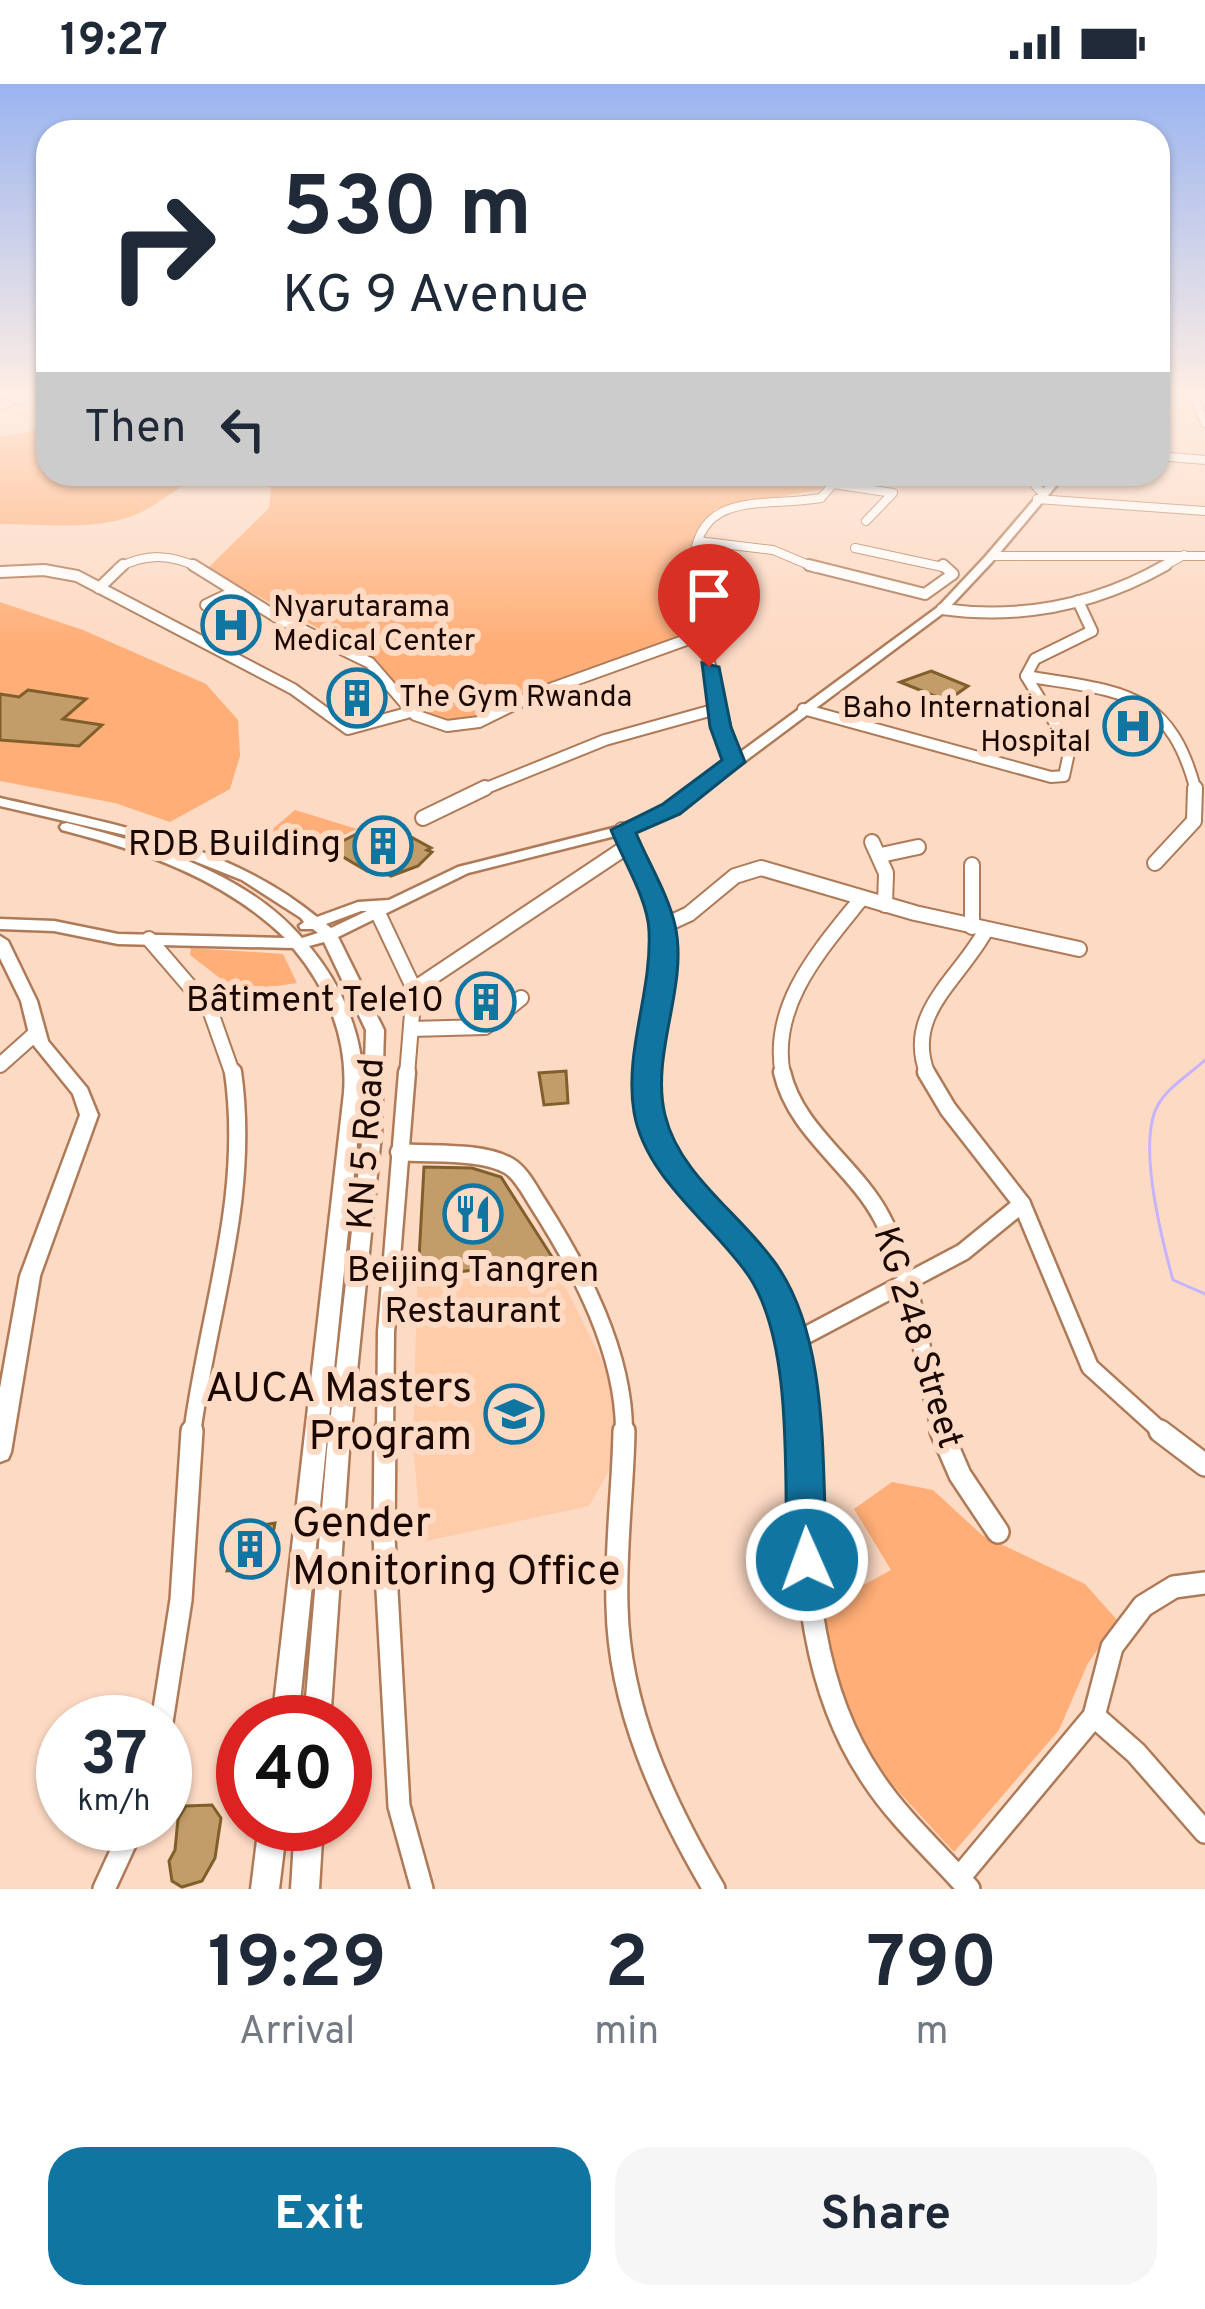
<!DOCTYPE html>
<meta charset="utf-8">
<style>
:root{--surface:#fff;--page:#f6f6f7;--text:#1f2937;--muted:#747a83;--accent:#1175a2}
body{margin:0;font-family:Overpass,sans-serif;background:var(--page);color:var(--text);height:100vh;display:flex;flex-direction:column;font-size:45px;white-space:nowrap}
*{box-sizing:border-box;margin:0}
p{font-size:39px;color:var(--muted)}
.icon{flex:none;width:66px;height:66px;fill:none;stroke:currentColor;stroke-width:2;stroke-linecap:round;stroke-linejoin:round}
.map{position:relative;height:1805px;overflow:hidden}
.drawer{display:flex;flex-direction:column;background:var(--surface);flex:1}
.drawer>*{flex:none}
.banner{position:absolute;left:36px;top:36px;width:1134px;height:366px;border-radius:36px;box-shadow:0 3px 9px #0004;background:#fff;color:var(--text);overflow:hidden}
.speed{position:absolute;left:36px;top:1611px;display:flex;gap:24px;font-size:60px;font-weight:700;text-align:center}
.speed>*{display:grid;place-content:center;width:156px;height:156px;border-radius:50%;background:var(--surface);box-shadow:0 3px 9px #0004;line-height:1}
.speed small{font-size:30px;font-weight:400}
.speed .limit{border:18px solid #d22;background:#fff;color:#111}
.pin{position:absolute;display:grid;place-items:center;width:102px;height:102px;color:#fff;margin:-123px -51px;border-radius:50% 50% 50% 0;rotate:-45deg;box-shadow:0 0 12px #0007}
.pin .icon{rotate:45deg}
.me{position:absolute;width:132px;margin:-66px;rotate:358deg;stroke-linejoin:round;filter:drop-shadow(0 0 9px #0008)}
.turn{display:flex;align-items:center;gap:42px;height:252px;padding:0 48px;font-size:54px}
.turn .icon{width:156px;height:156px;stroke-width:2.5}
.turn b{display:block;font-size:84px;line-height:102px}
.then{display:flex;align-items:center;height:114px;padding:0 48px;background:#0003;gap:24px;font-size:45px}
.eta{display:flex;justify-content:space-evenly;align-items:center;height:204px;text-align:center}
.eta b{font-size:72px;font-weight:700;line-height:84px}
.cta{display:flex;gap:24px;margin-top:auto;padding:24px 48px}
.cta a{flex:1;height:138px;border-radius:36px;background:var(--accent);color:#fff;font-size:48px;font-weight:700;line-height:138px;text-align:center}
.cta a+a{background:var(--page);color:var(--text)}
.status{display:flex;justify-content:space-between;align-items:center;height:84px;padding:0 60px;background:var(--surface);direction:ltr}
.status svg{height:33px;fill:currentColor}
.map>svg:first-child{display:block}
.built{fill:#fca}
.green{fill:#ffae77}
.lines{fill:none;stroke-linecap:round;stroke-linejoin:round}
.stream{stroke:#c5b4fb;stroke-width:3}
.building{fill:#c29d69;stroke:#815f2b;stroke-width:3}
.minor-far4-casing{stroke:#ae7a57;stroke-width:10}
.minor-far3-casing{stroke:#ae7a57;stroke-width:14}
.minor-far2-casing{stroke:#ae7a57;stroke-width:18}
.minor-far1-casing{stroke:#ae7a57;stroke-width:21}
.minor-casing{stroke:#ae7a57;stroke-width:26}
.major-casing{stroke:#ae7a57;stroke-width:5}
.minor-far4{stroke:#fff;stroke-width:8}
.minor-far3{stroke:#fff;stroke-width:10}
.minor-far2{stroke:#fff;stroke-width:14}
.minor-far1{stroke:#fff;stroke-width:16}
.minor{stroke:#fff;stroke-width:21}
.major{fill:#fff;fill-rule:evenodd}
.route{fill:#1175a2;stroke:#0b4c69;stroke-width:3}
.labels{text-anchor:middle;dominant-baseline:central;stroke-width:12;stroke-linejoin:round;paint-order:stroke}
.far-poi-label{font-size:30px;fill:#1b0800;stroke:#fddac4;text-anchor:start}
.poi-label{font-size:36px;fill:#1b0800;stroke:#fddac4;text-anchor:end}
.street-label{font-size:36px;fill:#1b0800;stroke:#fddac4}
.near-poi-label{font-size:42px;fill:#1b0800;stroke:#fddac4;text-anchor:end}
</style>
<div class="status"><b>19:27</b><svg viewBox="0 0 49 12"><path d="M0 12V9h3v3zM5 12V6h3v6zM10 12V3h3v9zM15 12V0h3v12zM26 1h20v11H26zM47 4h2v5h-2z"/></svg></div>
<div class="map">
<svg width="1205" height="1805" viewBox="0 0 1205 1805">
<rect width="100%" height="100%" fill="#fddac4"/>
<path class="built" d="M554,1180L613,1299L614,1378L589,1422L422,1458L413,1361L417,1203Z"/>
<g class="green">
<path d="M48,344V390H211C181,397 162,420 135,431C95,447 42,440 0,440V353Z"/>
<path d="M242,390H818L823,405L715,425L688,495L682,559L525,608L471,634L445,635L416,623L376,575L207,485L269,424L271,404Z"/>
<path d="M0,518L83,546L206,600L238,636L240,672L230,705L170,738L115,719L0,697Z"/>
<path d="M295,726L357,745L289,775L256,759Z"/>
<path d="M191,864L283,870L297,899L238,908L190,871Z"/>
<path d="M892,1398L933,1406L982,1451L1085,1500L1118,1537L1088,1579L1059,1646L954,1768L864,1670L825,1602L819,1525L891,1486L854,1425Z"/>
</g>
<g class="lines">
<g class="stream">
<path d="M42,375L48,373"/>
<path d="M1205,976C1190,990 1168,1003 1158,1021C1137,1058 1162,1156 1173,1196L1205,1210"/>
</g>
</g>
<g class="building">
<path d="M931,587L968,602L947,617L900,598Z"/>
<path d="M28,606L86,615L63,635L102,641L79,662L0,656V610L19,613Z"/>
<path d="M382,737L431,764L427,766L432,768L418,782L391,792L375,783L367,787L333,767L341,763L337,760Z"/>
<path d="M566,987L568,1019L544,1021L539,989Z"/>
<path d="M424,1083L472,1084L501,1093L554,1176L418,1193Z"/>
<path d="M275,1439L266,1485L227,1487L235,1445Z"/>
<path d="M212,1721L221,1734L215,1774L202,1797L182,1803L172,1797L169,1777L175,1766L178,1735L186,1722Z"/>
</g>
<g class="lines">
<g class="minor-far4-casing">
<g id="minor-far4">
<path d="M1191,307L1205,339"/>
<path d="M0,321L48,307"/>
<path d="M1158,372L1205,376"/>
<path d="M1025,390L1043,410"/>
<path d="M833,400L893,409L866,437"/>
<path d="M1037,415L1205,427"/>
<path d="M698,457L773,466L816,484"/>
<path d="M855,464L947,484"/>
<path d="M993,472H1205"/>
<path d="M118,484C146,469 171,470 199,484"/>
<path d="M693,484C696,404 764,424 821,414L833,400L830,390"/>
<path d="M1161,484L1184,471"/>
</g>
</g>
<g class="minor-far3-casing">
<g id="minor-far3">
<path d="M193,481L280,535L370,579L415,631L447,642L479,638L536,610L700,551"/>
<path d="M693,481L700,542L734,678"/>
<path d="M809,481L925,510L953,490L943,481"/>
<path d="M0,488L44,486L77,492L293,605L348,645L407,629"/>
<path d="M99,504L123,481"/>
<path d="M942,525C1022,536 1096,521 1166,481"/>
<path d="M221,527L206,521L227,511"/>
<path d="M1026,592C1117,608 1169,603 1196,707"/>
<path d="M803,625L1051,693L1064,692L1070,664L1026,592L1035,575L1092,547L1078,517"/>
<path d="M479,707L605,656L720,624"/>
</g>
</g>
<g class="minor-far2-casing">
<g id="minor-far2">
<path d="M423,734L485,704"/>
<path d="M622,746L663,842L649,991"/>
<path d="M872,758L886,789L885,821"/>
<path d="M881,771L918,763"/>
<path d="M1155,779L1194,737L1195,704"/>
<path d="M972,781V843"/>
<path d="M378,829L414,905L407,991"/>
<path d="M663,842L689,830L735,792L761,784L915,829L1079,865"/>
<path d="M149,855L210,926L233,991"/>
<path d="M414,905L628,762"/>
<path d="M411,945L485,943L521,914"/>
<path d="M0,981L36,949"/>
<path d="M783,991C769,921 821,865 861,815"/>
<path d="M928,991C903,930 959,896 986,846"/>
</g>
</g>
<g class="minor-far1-casing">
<g id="minor-far1">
<path d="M649,988C640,1081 725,1118 765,1190C798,1250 796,1284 800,1350"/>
<path d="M782,988C795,1047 855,1082 882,1134C918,1200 920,1280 942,1350"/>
<path d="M399,1068C431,1071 481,1066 509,1082C521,1089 530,1107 537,1118C580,1185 625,1269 624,1350"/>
<path d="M1022,1120L1090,1283L1164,1350"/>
<path d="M795,1257L963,1168L1022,1120L948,1025L926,988"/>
<path d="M192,1350C208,1227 251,1114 233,988"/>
<path d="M385,1350L386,1248L407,988"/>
</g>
</g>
<g class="minor-casing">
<g id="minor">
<path d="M385,1347L384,1453L399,1722L422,1805"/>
<path d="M624,1347C623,1405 615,1463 617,1522C619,1624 663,1718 714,1805"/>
<path d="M800,1347C806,1467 802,1591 872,1694C898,1734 937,1769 969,1805"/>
<path d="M941,1347L960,1391L998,1448"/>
<path d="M1160,1347L1205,1381"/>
<path d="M1094,1632L1136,1669L1205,1748"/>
<path d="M162,1638L181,1516L192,1347"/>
<path d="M959,1794L1094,1632L1112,1563L1143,1522L1174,1503L1205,1499"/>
<path d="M104,1805L134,1740"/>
</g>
</g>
<g class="major-casing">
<g id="major">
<path d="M1056,390H1066L992,478L946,527L677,728L627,749L468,789L338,853L384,946L381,1050L349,1366L330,1638H304L327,1366L363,1050L366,946L324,858L309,862C341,900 363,950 363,1001L298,1638H272L344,1009C348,955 327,904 293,864L118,860L54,847L0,845V835L54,837L118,850L285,854C223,794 143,767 62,746L60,743L62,740L67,739C149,760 244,787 302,854L318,849L313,845H301L299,842L304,838L301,834L242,796L134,753L0,722V714C109,739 229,760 317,833L358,818L389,816L458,783L617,743L667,722L938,523L985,473ZM361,827H367L331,844L326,840Z"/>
<path d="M0,852L8,857L37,917L48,957L87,1004L98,1031L40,1192L11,1368L8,1375L0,1378V1304L20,1192L80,1031L73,1010L31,958L21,917L0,874Z"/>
<path d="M259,1740H287L279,1805H251Z"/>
<path d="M295,1740H323L319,1805H291Z"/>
</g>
</g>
<use href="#minor-far4" class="minor-far4"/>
<use href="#minor-far3" class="minor-far3"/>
<use href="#minor-far2" class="minor-far2"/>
<use href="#minor-far1" class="minor-far1"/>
<use href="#minor" class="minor"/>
<use href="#major" class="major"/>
</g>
<linearGradient id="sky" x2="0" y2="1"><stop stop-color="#9ab4f0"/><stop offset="0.55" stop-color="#feeee4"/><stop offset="1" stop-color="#feeee4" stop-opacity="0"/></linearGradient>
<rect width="1205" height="560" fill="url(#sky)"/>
<path class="route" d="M702,579L719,583L731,643L745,678L680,730L636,749C648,778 668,810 675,841C689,902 650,969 665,1031C679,1090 739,1129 773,1176C831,1253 821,1383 827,1476L821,1489L807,1494L793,1489L787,1476C784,1395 794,1258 748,1191C712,1139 645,1094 634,1028C624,968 652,908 649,847C648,816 623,776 611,746L663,720L722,676L710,643Z"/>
<defs>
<g id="hospital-ring" transform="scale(3)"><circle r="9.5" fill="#fddac4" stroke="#1175a2" stroke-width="1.5"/><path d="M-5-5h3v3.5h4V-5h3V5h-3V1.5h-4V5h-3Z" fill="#1175a2"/></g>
<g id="building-ring" transform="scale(3)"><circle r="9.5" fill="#fddac4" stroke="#1175a2" stroke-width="1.5"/><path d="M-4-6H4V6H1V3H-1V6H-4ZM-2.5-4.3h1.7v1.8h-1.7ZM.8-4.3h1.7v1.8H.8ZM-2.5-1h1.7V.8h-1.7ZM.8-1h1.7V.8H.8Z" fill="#1175a2"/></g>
<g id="restaurant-ring" transform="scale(3)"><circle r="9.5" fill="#fddac4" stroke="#1175a2" stroke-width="1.5"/><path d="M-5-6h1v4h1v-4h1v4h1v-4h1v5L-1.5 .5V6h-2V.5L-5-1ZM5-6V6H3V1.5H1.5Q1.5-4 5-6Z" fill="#1175a2"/></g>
<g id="university-ring" transform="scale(3)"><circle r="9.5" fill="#fddac4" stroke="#1175a2" stroke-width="1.5"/><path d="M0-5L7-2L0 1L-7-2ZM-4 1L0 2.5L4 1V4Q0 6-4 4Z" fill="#1175a2"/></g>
</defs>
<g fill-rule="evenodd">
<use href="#hospital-ring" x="231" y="541"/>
<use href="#building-ring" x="357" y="614"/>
<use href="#hospital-ring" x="1133" y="642"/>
<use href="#building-ring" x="383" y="762"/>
<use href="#building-ring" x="486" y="918"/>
<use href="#restaurant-ring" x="473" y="1130"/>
<use href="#university-ring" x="514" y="1330"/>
<use href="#building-ring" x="250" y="1465"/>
</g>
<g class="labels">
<g class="far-poi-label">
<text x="273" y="524">Nyarutarama<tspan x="273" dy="34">Medical Center</tspan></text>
<text x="399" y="614">The Gym Rwanda</text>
<text x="1091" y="625" text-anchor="end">Baho International<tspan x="1091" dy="34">Hospital</tspan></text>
</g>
<g class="poi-label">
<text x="341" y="762">RDB Building</text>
<text x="444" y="918">Bâtiment Tele10</text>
<text x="473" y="1188" text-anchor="middle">Beijing Tangren<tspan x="473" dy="41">Restaurant</tspan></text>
</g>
<g class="street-label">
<text transform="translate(368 1060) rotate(-86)">KN 5 Road</text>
<text transform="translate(916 1254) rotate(73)">KG 248 Street</text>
</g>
<g class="near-poi-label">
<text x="472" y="1306">AUCA Masters<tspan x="472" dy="48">Program</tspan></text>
<text x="292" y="1441" text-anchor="start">Gender<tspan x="292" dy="48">Monitoring Office</tspan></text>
</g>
</g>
</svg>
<div class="speed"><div>37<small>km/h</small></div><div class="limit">40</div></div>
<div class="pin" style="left:709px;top:583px;background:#d93025"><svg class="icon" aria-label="arrive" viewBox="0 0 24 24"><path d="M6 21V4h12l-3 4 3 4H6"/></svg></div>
<svg class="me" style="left:807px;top:1476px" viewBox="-20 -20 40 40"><circle r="17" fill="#1175a2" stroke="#fff" stroke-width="3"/><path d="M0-11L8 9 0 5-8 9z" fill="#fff"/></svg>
<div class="banner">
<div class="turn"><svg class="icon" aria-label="right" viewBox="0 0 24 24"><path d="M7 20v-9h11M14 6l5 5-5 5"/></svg><div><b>530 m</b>KG 9 Avenue</div></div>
<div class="then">Then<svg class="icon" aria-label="left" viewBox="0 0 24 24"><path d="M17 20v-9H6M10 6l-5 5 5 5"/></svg></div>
</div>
</div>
<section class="drawer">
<div class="eta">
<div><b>19:29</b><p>Arrival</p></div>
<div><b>2</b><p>min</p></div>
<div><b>790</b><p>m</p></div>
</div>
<div class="cta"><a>Exit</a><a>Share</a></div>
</section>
